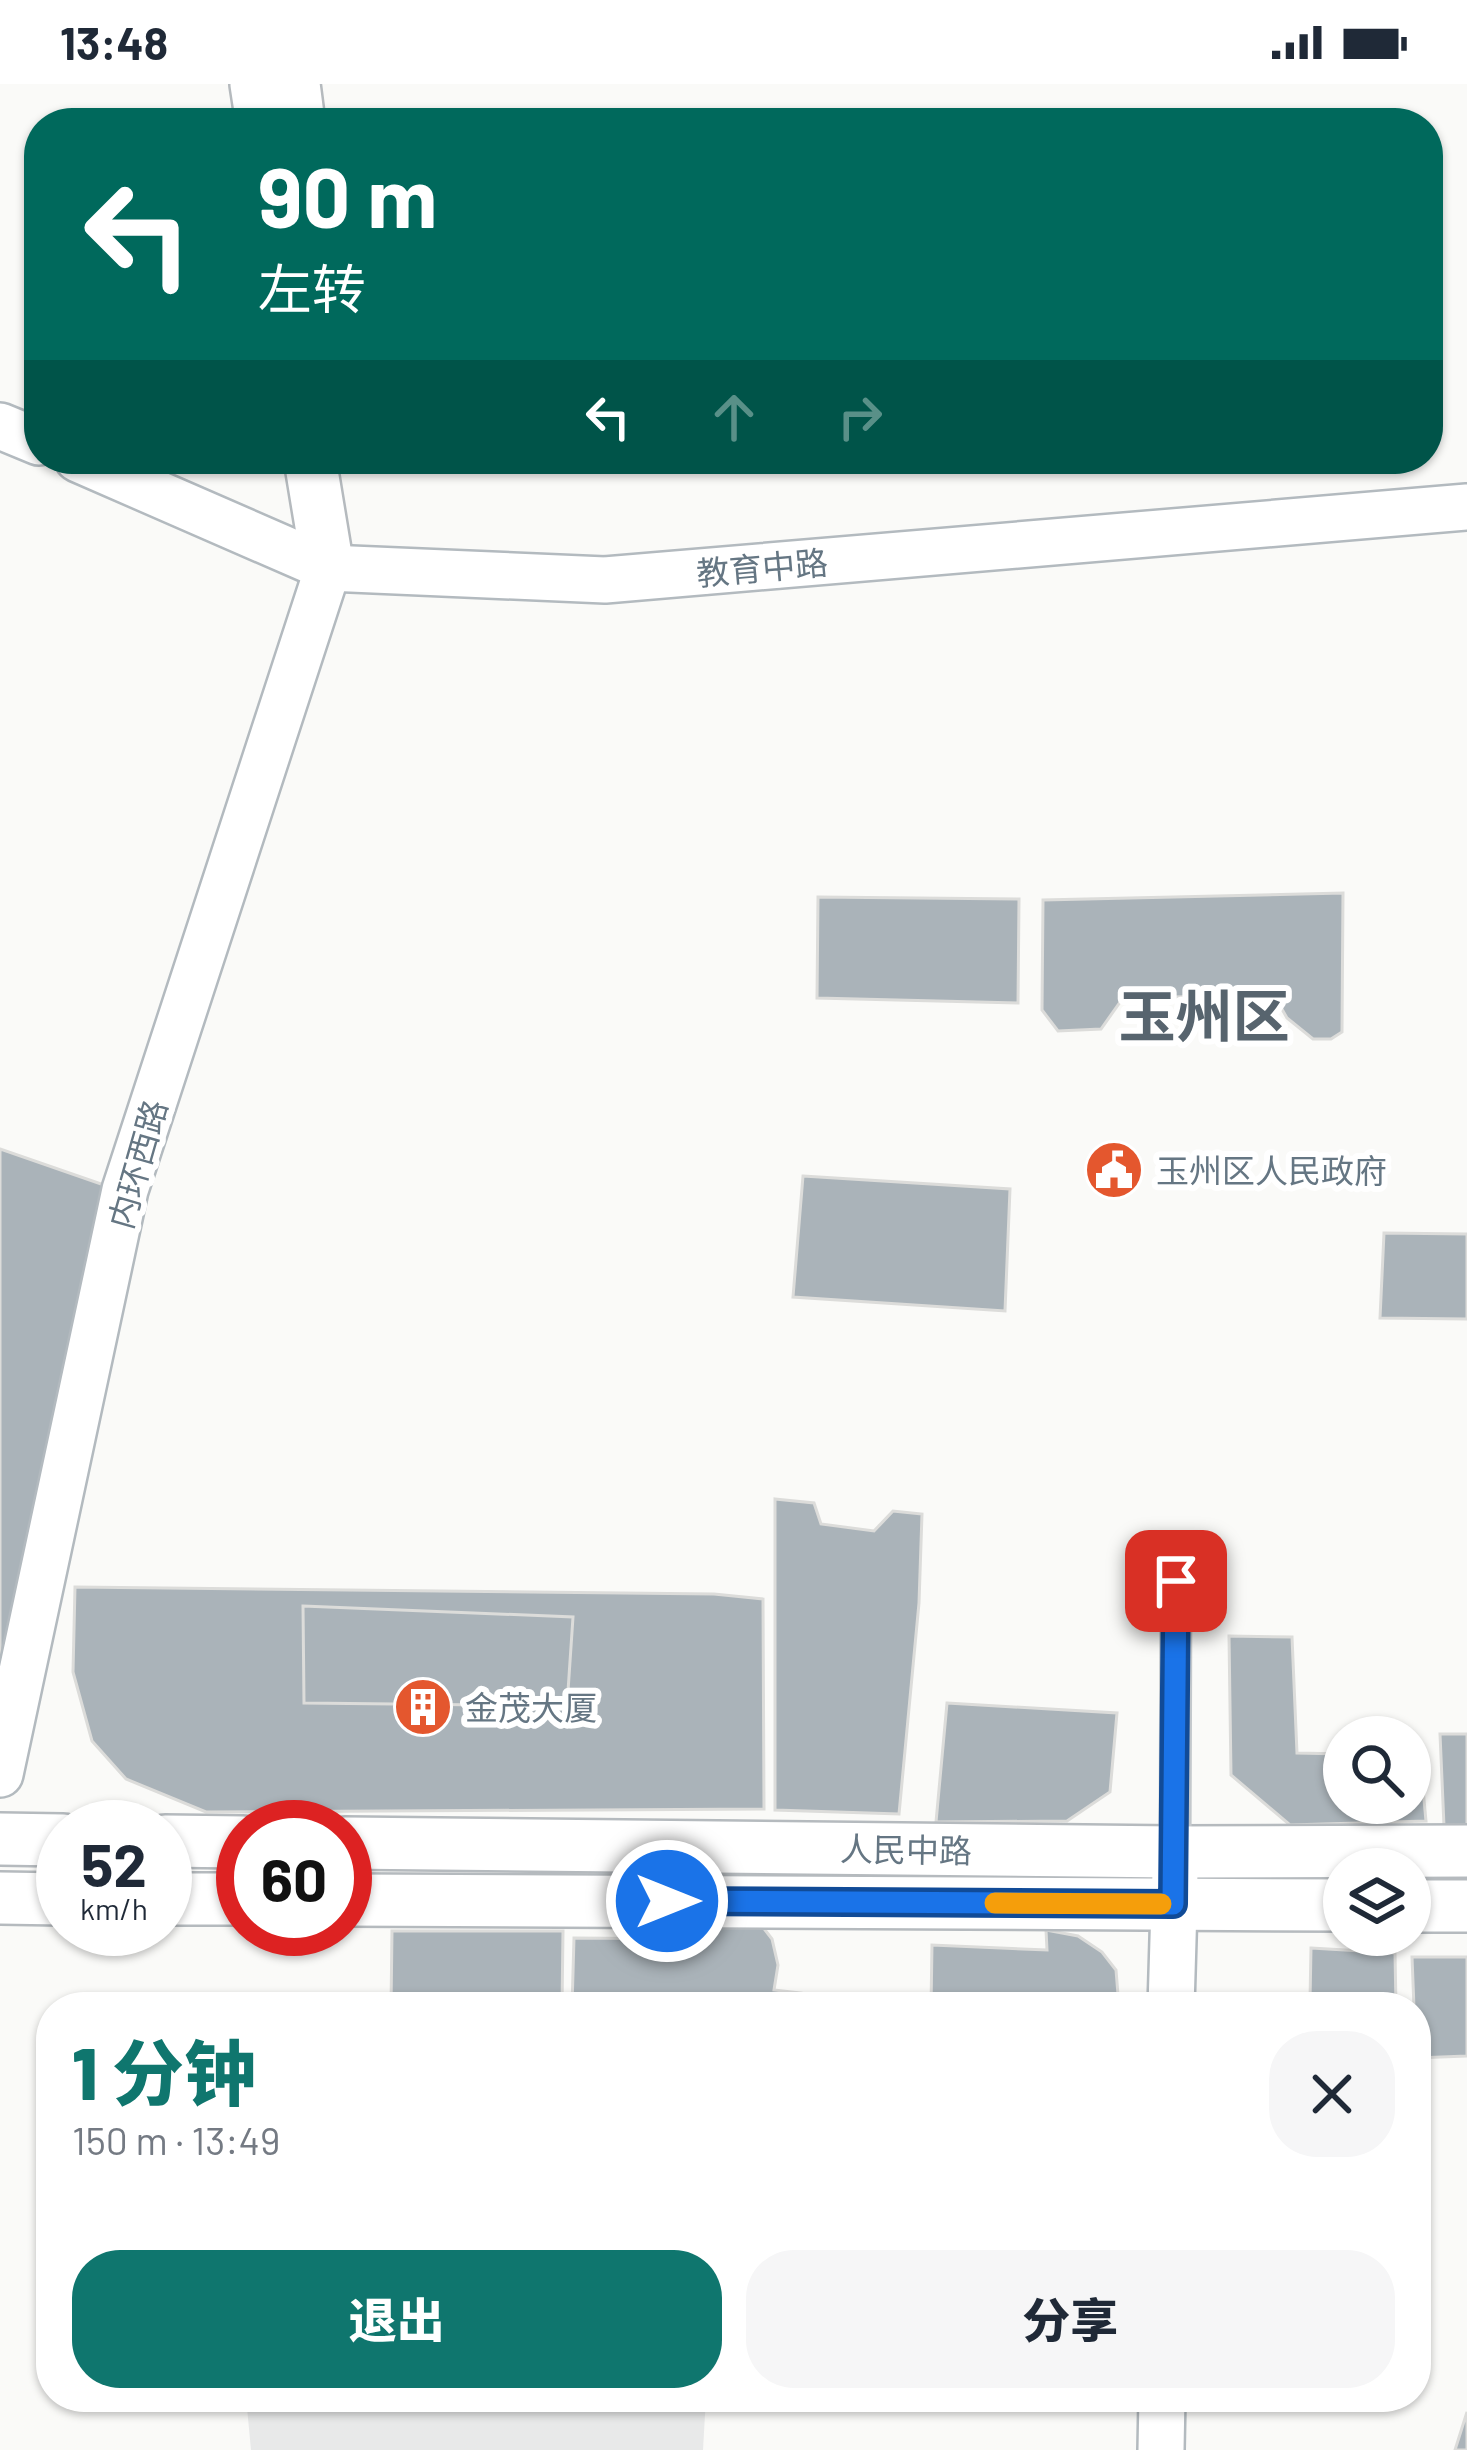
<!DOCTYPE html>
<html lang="zh">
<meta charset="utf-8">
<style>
:root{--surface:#fff;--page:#f6f6f7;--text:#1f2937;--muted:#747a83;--accent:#0f766e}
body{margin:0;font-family:Barlow,"Noto Sans SC",sans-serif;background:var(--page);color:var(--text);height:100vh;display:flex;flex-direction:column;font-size:45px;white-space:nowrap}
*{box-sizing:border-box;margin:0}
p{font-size:39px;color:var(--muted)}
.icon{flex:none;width:66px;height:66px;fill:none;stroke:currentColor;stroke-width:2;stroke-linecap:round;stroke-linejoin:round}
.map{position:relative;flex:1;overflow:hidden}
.panel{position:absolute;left:36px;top:1908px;width:1395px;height:420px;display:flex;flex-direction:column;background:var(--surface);border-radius:48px;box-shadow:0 3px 9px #0004}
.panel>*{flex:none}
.top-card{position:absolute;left:24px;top:24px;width:1419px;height:366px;border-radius:48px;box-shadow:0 3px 9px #0004;background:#00695c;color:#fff;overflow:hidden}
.controls{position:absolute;left:1323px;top:1632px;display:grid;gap:24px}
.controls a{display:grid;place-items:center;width:108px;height:108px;border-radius:50%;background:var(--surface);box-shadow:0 3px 9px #0004;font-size:60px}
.speed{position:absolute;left:36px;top:1716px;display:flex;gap:24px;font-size:60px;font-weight:700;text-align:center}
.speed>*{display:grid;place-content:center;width:156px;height:156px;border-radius:50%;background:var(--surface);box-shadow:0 3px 9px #0004;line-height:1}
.speed small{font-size:30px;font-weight:400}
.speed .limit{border:18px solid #d22;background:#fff;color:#111}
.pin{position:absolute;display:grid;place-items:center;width:102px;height:102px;color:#fff;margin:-51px;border-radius:24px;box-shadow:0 6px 18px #0006}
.me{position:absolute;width:132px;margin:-66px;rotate:90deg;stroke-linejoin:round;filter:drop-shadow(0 0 9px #0008)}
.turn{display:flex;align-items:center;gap:42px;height:252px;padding:0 36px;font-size:54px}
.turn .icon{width:156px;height:156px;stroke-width:2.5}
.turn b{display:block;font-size:84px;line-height:102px}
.lanes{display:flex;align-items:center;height:114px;padding:0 36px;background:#0003;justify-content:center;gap:60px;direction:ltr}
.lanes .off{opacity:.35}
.round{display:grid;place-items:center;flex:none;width:126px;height:126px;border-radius:48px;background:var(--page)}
.head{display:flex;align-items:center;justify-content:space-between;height:204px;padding:0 36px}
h1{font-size:72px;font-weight:800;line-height:90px;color:var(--accent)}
.button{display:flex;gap:24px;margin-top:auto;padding:24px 36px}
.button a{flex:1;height:138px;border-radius:48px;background:var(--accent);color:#fff;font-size:48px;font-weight:800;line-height:138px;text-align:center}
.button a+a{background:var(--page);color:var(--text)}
.status{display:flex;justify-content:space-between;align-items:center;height:84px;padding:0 60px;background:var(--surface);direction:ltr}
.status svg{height:33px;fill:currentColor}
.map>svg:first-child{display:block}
.built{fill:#e8e9e9}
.building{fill:#aab3b9;stroke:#dcdcda;stroke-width:3}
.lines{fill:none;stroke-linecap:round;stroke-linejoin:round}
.secondary-casing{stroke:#b3babf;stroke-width:50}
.primary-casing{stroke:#b5babe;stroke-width:56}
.street{stroke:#c3c8cc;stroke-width:33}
.secondary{stroke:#fff;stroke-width:45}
.primary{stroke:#fff;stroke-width:51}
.route-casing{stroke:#114b97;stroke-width:30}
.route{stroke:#1a73e8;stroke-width:21}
.slow{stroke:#f59e0b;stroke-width:21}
.labels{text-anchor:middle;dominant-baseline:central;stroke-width:12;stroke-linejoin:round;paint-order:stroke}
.street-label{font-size:33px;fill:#657683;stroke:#fff}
.poi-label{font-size:33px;fill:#657683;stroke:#fff;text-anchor:start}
.town-label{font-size:57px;font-weight:bold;fill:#57646e;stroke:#fff}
</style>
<div class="status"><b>13:48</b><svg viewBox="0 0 49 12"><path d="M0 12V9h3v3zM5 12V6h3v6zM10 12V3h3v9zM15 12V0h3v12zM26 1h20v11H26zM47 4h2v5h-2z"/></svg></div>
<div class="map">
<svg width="1467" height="2366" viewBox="0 0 1467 2366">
<rect width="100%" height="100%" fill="#fafaf8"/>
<path class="built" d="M246,2313H706L703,2366H251Z"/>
<g class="building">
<path d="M1343,809L1342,948L1331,955H1313L1287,934L1274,911L1123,914L1101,945L1058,947L1042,926L1043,816Z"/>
<path d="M818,813L1019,815L1018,919L817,914Z"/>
<path d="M0,1065L107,1102L0,1584Z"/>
<path d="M803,1092L1010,1105L1005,1227L793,1213Z"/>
<path d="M1384,1149L1467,1150V1235L1380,1234Z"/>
<path d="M775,1415L814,1419L821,1440L874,1447L893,1427L922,1430L919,1519L899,1730L775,1726Z"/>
<path d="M75,1503L714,1510L763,1515L764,1725L206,1728L126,1695L92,1657L73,1588Z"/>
<path d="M303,1522L573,1533L567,1622L304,1619Z"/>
<path d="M1229,1552L1292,1553L1297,1669L1344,1670V1719H1410V1672H1420L1426,1737L1290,1741L1231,1691Z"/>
<path d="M947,1619L1117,1629L1110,1708L1067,1737L936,1738Z"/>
<path d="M1440,1650H1467V1742H1444Z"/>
<path d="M721,1838H759L772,1855L778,1881L774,1906L801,1909L800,1923H572L574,1854L707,1855Z"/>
<path d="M1046,1846L1078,1852L1102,1868L1116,1886L1119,1923H931L932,1861L1047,1866Z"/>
<path d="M392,1847H563L562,1923H391Z"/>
<path d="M1311,1864L1395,1869L1396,1923H1234L1235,1915L1310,1917Z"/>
<path d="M1412,1873H1467V1972L1416,1974Z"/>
<path d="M1467,2328V2366H1455Z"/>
</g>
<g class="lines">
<g class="secondary-casing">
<g id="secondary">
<path d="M0,342L39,358"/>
<path d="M78,375L328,484L605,496L1467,423"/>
<path d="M0,1690L125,1106L328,484"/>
<path d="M1171,1923L1175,1788"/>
<path d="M1161,2366L1162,2313"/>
</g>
</g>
<g class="primary-casing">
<g id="primary">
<path d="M256,0L262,39"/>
<path d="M294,0L299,39"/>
<path d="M310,375L328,484"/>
<path d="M0,1755L63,1756"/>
<path d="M165,1757L243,1758"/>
<path d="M345,1759L1175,1768L1467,1767"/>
<path d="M0,1814L63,1815"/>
<path d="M165,1815H243"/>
<path d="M345,1816L1344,1821"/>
<path d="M1410,1822H1467"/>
</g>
</g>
<path class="street" d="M1175,1768L1176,1497"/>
<use href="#secondary" class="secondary"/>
<use href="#primary" class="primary"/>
</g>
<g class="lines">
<g class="route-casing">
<path id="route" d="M667,1817L1173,1820L1176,1497"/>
</g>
<use href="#route" class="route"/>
<path class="slow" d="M995,1819L1161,1820"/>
</g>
<defs>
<g id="civic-disc" transform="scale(3)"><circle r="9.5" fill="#e4572e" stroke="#fff"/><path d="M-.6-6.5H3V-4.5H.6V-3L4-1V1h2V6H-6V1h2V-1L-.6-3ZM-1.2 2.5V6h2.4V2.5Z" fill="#fff"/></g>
<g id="building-disc" transform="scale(3)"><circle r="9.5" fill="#e4572e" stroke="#fff"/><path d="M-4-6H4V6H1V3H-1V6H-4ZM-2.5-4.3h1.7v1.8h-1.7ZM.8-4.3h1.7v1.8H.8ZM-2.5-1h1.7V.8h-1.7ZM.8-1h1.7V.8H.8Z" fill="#fff"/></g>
</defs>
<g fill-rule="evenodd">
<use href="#civic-disc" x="1114" y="1086"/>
<use href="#building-disc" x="423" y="1623"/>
</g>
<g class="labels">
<g class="street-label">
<text transform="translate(762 483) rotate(-5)">教育中路</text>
<text transform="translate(137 1080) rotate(-74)">内环西路</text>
<text transform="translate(906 1765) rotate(1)">人民中路</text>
</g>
<g class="poi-label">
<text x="1156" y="1086">玉州区人民政府</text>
<text x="465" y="1623">金茂大厦</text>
</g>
<g class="town-label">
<text x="1204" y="930">玉州区</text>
</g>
</g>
</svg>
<div class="controls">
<a><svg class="icon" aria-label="search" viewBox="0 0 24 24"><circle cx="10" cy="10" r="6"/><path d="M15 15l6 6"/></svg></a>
<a><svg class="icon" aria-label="layers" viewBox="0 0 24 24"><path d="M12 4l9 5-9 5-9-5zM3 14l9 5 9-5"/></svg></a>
</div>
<div class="speed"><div>52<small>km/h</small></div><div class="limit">60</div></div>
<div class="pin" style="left:1176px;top:1497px;background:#d93025"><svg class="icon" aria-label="arrive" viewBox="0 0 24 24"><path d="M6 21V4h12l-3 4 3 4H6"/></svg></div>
<svg class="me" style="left:667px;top:1817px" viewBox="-20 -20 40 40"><circle r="17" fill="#1a73e8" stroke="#fff" stroke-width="3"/><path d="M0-11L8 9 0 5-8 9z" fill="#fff"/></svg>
<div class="top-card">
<div class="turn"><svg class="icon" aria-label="left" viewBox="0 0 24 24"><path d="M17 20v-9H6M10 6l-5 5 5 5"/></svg><div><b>90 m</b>左转</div></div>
<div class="lanes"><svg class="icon" aria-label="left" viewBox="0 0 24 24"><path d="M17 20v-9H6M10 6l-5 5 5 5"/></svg><svg class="icon off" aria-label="ahead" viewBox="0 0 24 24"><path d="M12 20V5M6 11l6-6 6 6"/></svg><svg class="icon off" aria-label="right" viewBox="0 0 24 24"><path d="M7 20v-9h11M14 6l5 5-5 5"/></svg></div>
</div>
<section class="panel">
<div class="head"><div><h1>1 分钟</h1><p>150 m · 13:49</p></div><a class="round"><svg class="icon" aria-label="close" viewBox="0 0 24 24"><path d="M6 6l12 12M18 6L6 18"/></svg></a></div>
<div class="button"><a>退出</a><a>分享</a></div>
</section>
</div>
